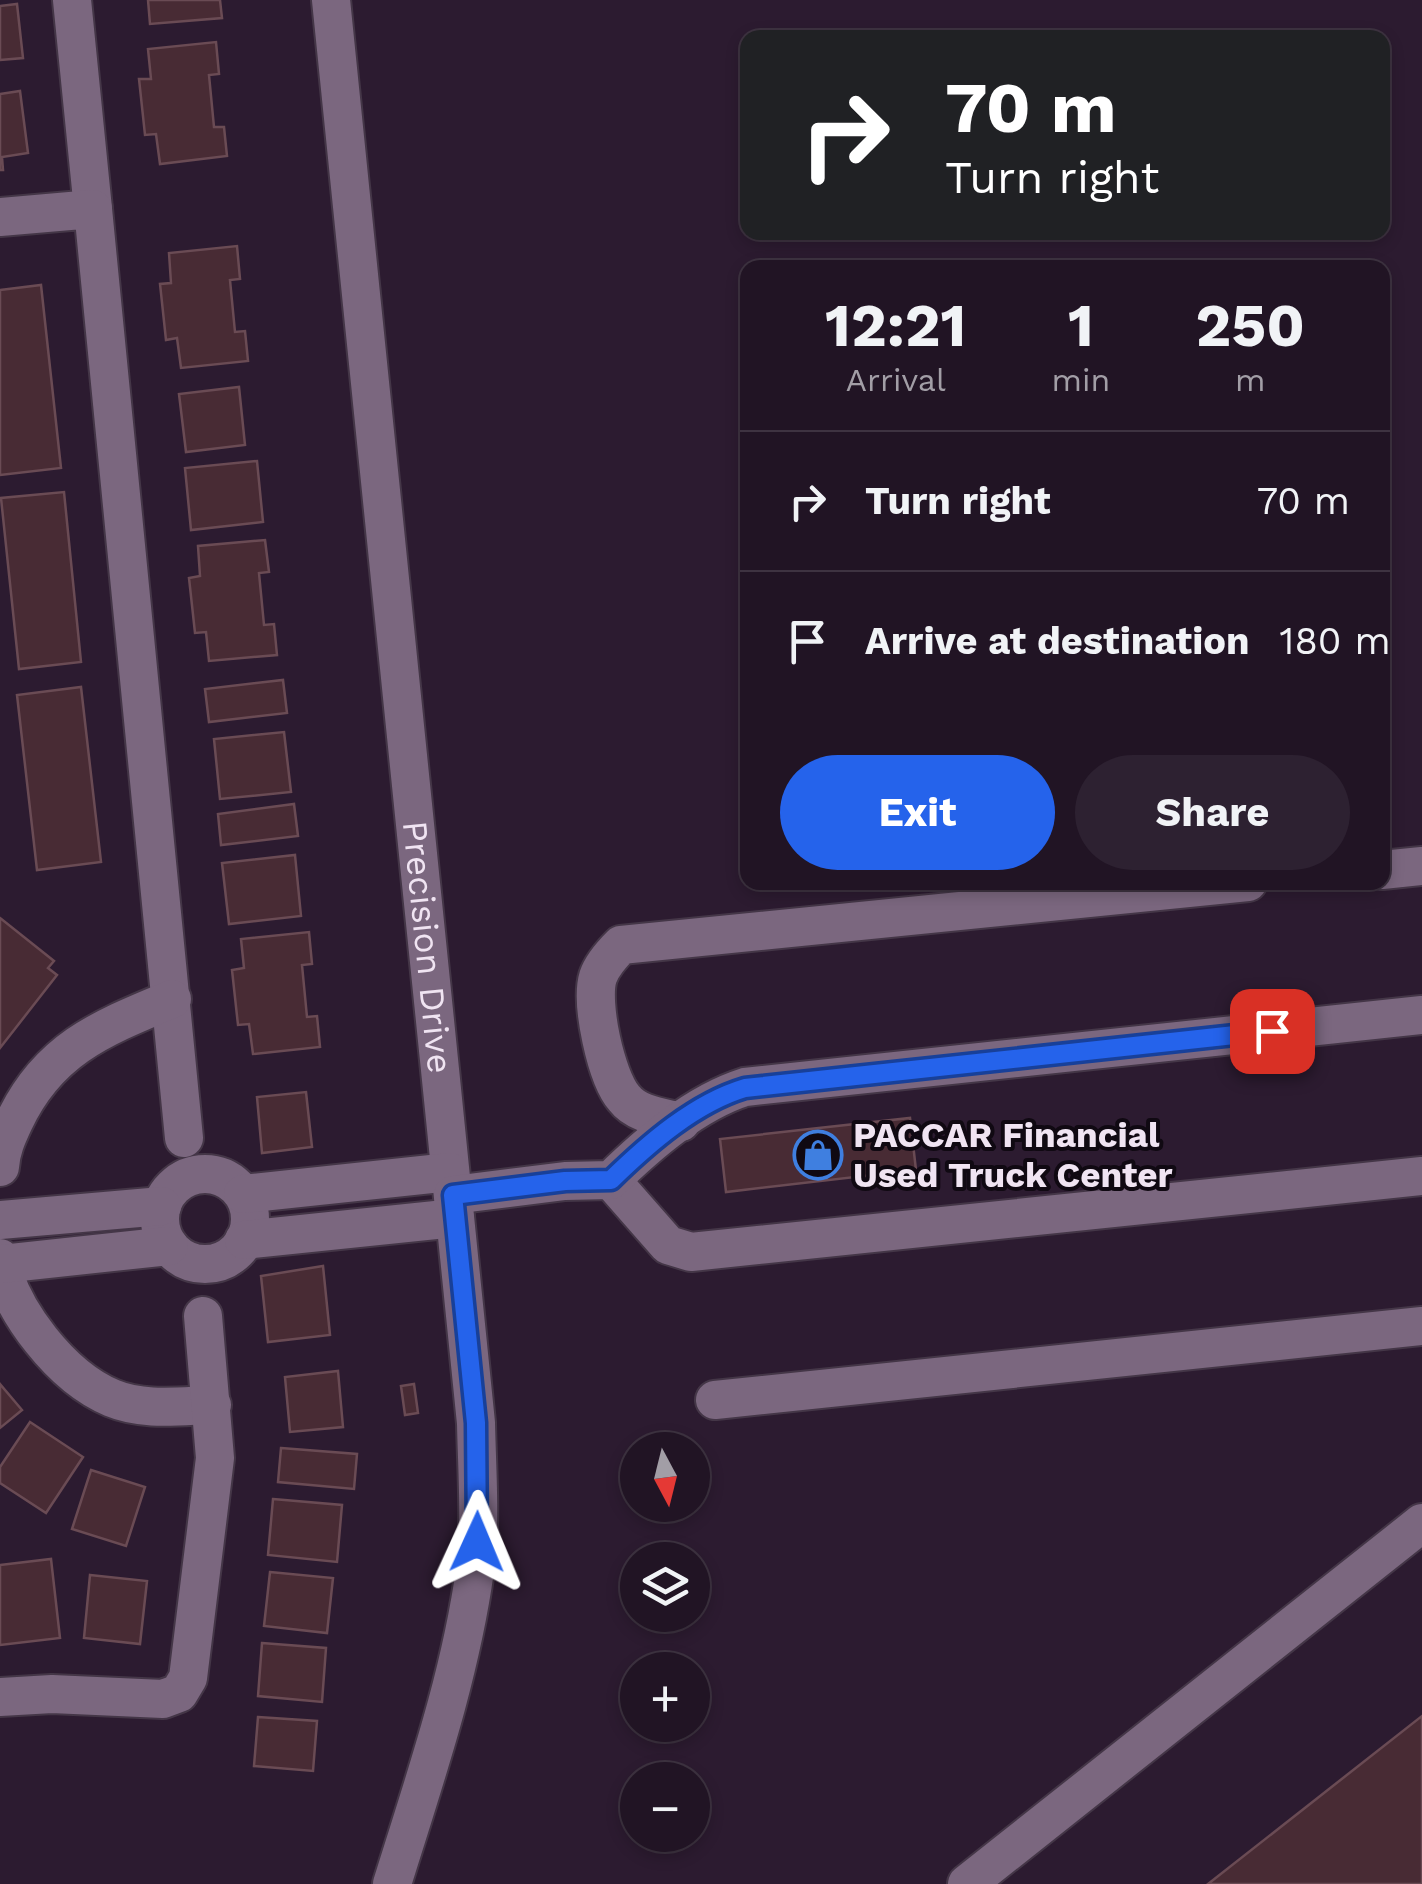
<!DOCTYPE html>
<meta charset="utf-8">
<style>
:root{--surface:#211424;--page:#2d2131;--text:#f1f3f6;--muted:#a29ea6;--line:#3e3341;--accent:#2563eb}
body{margin:0;font-family:"Work Sans",sans-serif;background:var(--page);color:var(--text);height:100vh;display:flex;flex-direction:column;font-size:38px;white-space:nowrap}
*{box-sizing:border-box;margin:0}
p{font-size:32px;color:var(--muted)}
.icon{flex:none;width:55px;height:55px;fill:none;stroke:currentColor;stroke-width:2;stroke-linecap:round;stroke-linejoin:round}
.map{position:relative;flex:1;overflow:hidden}
.details{position:absolute;left:740px;top:260px;width:650px;height:630px;display:flex;flex-direction:column;background:var(--surface);border-radius:20px;box-shadow:0 5px 15px #0003,0 0 0 2px var(--line)}
.details>*{flex:none}
.guide{position:absolute;left:740px;top:30px;width:650px;height:210px;border-radius:20px;box-shadow:0 5px 15px #0003,0 0 0 2px var(--line);background:#202124;color:#fff;overflow:hidden}
.needle{width:65px;rotate:173deg}
.tools{position:absolute;left:620px;top:1432px;display:grid;gap:20px}
.tools a{display:grid;place-items:center;width:90px;height:90px;border-radius:50%;background:var(--surface);box-shadow:0 5px 15px #0003,0 0 0 2px var(--line);font-size:50px}
.pin{position:absolute;display:grid;place-items:center;width:85px;height:85px;color:#fff;margin:-42px;border-radius:20px;box-shadow:0 5px 15px #0006}
.me{position:absolute;width:110px;margin:-55px;rotate:1deg;stroke-linejoin:round;filter:drop-shadow(0 0 8px #0008)}
.turn{display:flex;align-items:center;gap:35px;height:210px;padding:0 40px;font-size:45px}
.turn .icon{width:130px;height:130px;stroke-width:2.5}
.turn b{display:block;font-size:70px;line-height:85px}
.eta{display:flex;justify-content:space-evenly;align-items:center;height:170px;text-align:center}
.eta b{font-size:60px;font-weight:700;line-height:70px}
.button{display:flex;gap:20px;margin-top:auto;padding:20px 40px}
.button a{flex:1;height:115px;border-radius:60px;background:var(--accent);color:#fff;font-size:40px;font-weight:700;line-height:115px;text-align:center}
.button a+a{background:var(--page);color:var(--text)}
ul{padding:0;list-style:none}
li{display:flex;align-items:center;gap:30px;height:140px;padding:0 40px;border-top:2px solid var(--line)}
li div{flex:1}
li b{display:block;font-size:38px}
li em{font-style:normal}
.map>svg:first-child{display:block}
.building{fill:#482b34;stroke:#6a4b54;stroke-width:2.5}
.lines{fill:none;stroke-linecap:round;stroke-linejoin:round}
.minor-casing{stroke:#443647;stroke-width:42}
.minor{stroke:#7b677f;stroke-width:38}
.route-casing{stroke:#184099;stroke-width:25}
.route{stroke:#2563eb;stroke-width:18}
.labels{text-anchor:middle;dominant-baseline:central;stroke-width:8;stroke-linejoin:round;paint-order:stroke}
.street-label{font-size:35px;fill:#f0e4f2;stroke:#100912}
.poi-label{font-size:35px;font-weight:bold;fill:#f0e4f2;stroke:#100912;text-anchor:start}
</style>
<div class="map">
<svg width="1422" height="1884" viewBox="0 0 1422 1884">
<rect width="100%" height="100%" fill="#2c1b30"/>
<g class="building">
<path d="M148,0H220L222,18L150,24Z"/>
<path d="M17,4L23,58L0,60V6Z"/>
<path d="M216,42L219,74L209,75L214,127H224L227,156L160,164L156,134L145,135L139,79H151L148,49Z"/>
<path d="M20,91L28,153L2,157L3,170H0V94Z"/>
<path d="M237,246L240,279L230,280L235,332L245,331L248,361L181,368L177,338L166,340L160,284L171,283L169,253Z"/>
<path d="M41,285L61,468L0,475V290Z"/>
<path d="M239,387L245,445L186,452L179,394Z"/>
<path d="M257,461L263,522L191,530L185,468Z"/>
<path d="M64,492L81,662L19,669L1,498Z"/>
<path d="M265,540L269,572L259,573L264,625L274,624L277,655L209,661L206,632L195,633L189,578L200,576L198,546Z"/>
<path d="M283,680L287,713L209,722L205,689Z"/>
<path d="M81,687L101,862L37,870L17,695Z"/>
<path d="M284,732L291,792L220,799L214,739Z"/>
<path d="M294,804L298,836L221,845L218,814Z"/>
<path d="M295,855L301,916L229,924L222,863Z"/>
<path d="M0,918L54,961L48,968L57,975L0,1048Z"/>
<path d="M309,932L312,964L302,965L307,1017L317,1016L320,1047L253,1054L249,1024L238,1025L232,970L244,968L241,939Z"/>
<path d="M306,1092L312,1147L262,1153L257,1097Z"/>
<path d="M910,1118L916,1170L726,1192L720,1139Z"/>
<path d="M323,1266L330,1335L268,1342L261,1276Z"/>
<path d="M338,1371L343,1427L290,1432L285,1377Z"/>
<path d="M0,1384L22,1410L0,1428Z"/>
<path d="M414,1384L418,1413L405,1415L401,1386Z"/>
<path d="M30,1422L83,1457L46,1513L0,1483V1467Z"/>
<path d="M281,1448L357,1454L354,1489L278,1482Z"/>
<path d="M91,1470L145,1487L126,1546L72,1529Z"/>
<path d="M273,1499L342,1505L337,1562L268,1555Z"/>
<path d="M51,1559L60,1638L0,1645V1565Z"/>
<path d="M270,1572L333,1578L327,1633L264,1626Z"/>
<path d="M90,1575L147,1581L140,1644L84,1638Z"/>
<path d="M262,1643L326,1648L322,1702L258,1696Z"/>
<path d="M1422,1716V1884H1208Z"/>
<path d="M258,1717L317,1721L313,1771L254,1766Z"/>
</g>
<g class="lines">
<g class="minor-casing">
<g id="minor">
<path d="M72,0L93,209"/>
<path id="s1" d="M331,0L476,1423C477,1472 481,1522 475,1570C460,1678 424,1781 392,1884"/>
<path d="M0,217L93,209L184,1138"/>
<path d="M1382,870L1422,866"/>
<path d="M681,1122C662,1117 637,1115 624,1098C606,1077 590,1003 598,977C602,965 612,954 621,945L1248,882"/>
<path d="M0,1167C1,1150 7,1137 14,1122C48,1049 102,1028 172,999"/>
<circle cx="205" cy="1219" r="45"/>
<path d="M611,1180L668,1245L691,1252L1422,1176"/>
<path d="M243,1194L450,1172"/>
<path d="M453,1195L565,1181L611,1180C649,1143 695,1103 745,1087L1422,1015"/>
<path d="M0,1220L162,1206"/>
<path d="M244,1240L455,1218"/>
<path d="M0,1258C10,1311 62,1377 112,1398C143,1411 179,1406 212,1405"/>
<path d="M1,1264L169,1246"/>
<path d="M715,1400L1422,1326"/>
<path d="M0,1697L52,1694L163,1699L179,1693L188,1678L215,1458L203,1316"/>
<path d="M967,1884L1422,1523"/>
</g>
</g>
<use href="#minor" class="minor"/>
</g>
<g class="lines">
<g class="route-casing">
<path id="route" d="M477,1542L476,1423L453,1195L565,1181L611,1180C649,1143 695,1103 745,1088L1272,1031"/>
</g>
<use href="#route" class="route"/>
</g>
<defs>
<g id="shop-ring" transform="scale(2.5)"><circle r="9.5" fill="#100912" stroke="#3f7fe0" stroke-width="1.5"/><path d="M-5-2.5h2.3a2.7 3.5 0 0 1 5.4 0H5L5.5 6h-11ZM-1.5-2.5h3a1.5 2.3 0 0 0-3 0Z" fill="#3f7fe0"/></g>
</defs>
<g fill-rule="evenodd">
<use href="#shop-ring" x="818" y="1155"/>
</g>
<g class="labels">
<g class="street-label">
<text stroke="none"><textPath href="#s1" startOffset="952">Precision Drive</textPath></text>
</g>
<g class="poi-label">
<text x="853" y="1135">PACCAR Financial<tspan x="853" dy="40">Used Truck Center</tspan></text>
</g>
</g>
</svg>
<div class="tools">
<a><svg class="needle" viewBox="-14 -14 28 28"><path d="M0-13l5 13h-10z" fill="#e53935"/><path d="M0 13l5-13h-10z" fill="#a29ea6"/></svg></a>
<a><svg class="icon" aria-label="layers" viewBox="0 0 24 24"><path d="M12 4l9 5-9 5-9-5zM3 14l9 5 9-5"/></svg></a>
<a>+</a>
<a>−</a>
</div>
<div class="pin" style="left:1272px;top:1031px;background:#d93025"><svg class="icon" aria-label="arrive" viewBox="0 0 24 24"><path d="M6 21V4h12l-3 4 3 4H6"/></svg></div>
<svg class="me" style="left:477px;top:1542px" viewBox="-20 -20 40 40"><path d="M0-17L14 15 0 8-14 15z" fill="#2563eb" stroke="#fff" stroke-width="4"/></svg>
<div class="guide">
<div class="turn"><svg class="icon" aria-label="right" viewBox="0 0 24 24"><path d="M7 20v-9h11M14 6l5 5-5 5"/></svg><div><b>70 m</b>Turn right</div></div>
</div>
<section class="details">
<div class="eta">
<div><b>12:21</b><p>Arrival</p></div>
<div><b>1</b><p>min</p></div>
<div><b>250</b><p>m</p></div>
</div>
<ul>
<li><svg class="icon" aria-label="right" viewBox="0 0 24 24"><path d="M7 20v-9h11M14 6l5 5-5 5"/></svg><div><b>Turn right</b></div><em>70 m</em></li>
<li><svg class="icon" aria-label="arrive" viewBox="0 0 24 24"><path d="M6 21V4h12l-3 4 3 4H6"/></svg><div><b>Arrive at destination</b></div><em>180 m</em></li>
</ul>
<div class="button"><a>Exit</a><a>Share</a></div>
</section>
</div>
